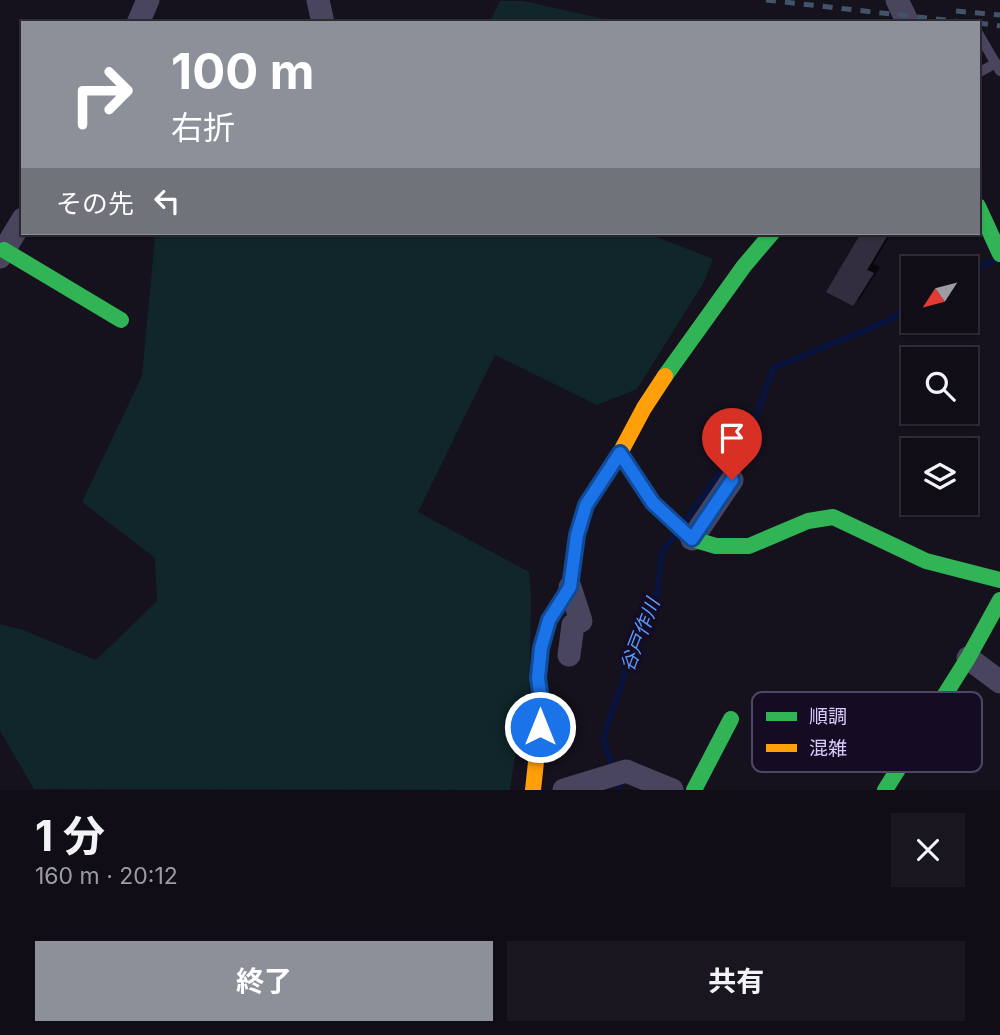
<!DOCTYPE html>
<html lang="ja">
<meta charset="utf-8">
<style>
:root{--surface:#100d16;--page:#19161f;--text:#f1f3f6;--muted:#9c9ca1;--line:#302d35;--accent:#8c9099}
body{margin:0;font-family:Inter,"Noto Sans JP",sans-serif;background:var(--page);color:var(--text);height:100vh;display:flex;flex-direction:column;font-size:26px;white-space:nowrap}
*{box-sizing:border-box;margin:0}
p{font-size:23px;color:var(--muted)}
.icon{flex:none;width:38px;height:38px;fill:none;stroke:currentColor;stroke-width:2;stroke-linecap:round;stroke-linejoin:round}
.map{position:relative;height:790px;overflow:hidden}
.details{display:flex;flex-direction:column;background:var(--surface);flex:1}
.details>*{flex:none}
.top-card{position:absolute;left:21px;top:21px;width:959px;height:214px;border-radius:0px;box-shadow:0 2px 5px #0004,0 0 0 2px var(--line);background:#8c9099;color:#fff;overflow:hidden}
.needle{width:46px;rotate:234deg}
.controls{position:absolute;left:901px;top:256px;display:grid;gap:14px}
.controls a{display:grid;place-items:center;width:77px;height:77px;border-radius:0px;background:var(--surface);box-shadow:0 2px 5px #0004,0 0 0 2px var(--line);font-size:35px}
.pin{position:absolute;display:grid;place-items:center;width:60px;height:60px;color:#fff;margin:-72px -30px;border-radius:50% 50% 50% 0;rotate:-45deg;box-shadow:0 0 7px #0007}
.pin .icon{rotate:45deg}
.me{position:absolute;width:77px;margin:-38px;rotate:0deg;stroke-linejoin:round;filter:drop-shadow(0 0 5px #0008)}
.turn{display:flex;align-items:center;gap:24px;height:147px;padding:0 35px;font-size:32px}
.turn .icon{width:91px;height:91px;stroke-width:2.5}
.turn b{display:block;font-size:49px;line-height:60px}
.then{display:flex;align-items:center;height:66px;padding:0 35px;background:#0003;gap:14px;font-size:26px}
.round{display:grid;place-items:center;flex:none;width:74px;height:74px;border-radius:0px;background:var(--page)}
.headline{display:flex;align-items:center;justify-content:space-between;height:119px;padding:0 35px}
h1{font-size:42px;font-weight:700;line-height:52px}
.action{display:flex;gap:14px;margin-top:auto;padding:14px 35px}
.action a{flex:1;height:80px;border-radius:0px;background:var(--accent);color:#fff;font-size:28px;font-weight:700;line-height:80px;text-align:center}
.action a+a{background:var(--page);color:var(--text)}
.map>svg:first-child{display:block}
.green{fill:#10262a}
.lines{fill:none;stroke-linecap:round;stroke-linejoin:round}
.stream{stroke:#08143d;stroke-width:6}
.building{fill:#332e3f;filter:url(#shadow)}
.lane{stroke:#4a455e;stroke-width:10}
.street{stroke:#4a455e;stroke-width:23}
.fast{stroke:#30b455;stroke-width:16}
.slow{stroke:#ff9f0a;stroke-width:16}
.rail{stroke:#435368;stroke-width:5;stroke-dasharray:10 9;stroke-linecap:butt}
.route-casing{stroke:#114b97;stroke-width:18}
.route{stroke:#1a73e8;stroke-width:12}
.labels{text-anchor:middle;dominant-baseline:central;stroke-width:7;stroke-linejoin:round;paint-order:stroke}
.water-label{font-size:19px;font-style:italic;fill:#5b9dff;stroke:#130c22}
.key{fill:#130c22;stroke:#4e4664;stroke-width:2}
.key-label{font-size:19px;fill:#d9cdff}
</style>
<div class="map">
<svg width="1000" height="790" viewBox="0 0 1000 790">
<defs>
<filter id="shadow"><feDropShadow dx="6" dy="-6" stdDeviation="0" flood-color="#0009"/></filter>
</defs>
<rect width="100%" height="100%" fill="#15111d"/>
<g class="green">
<path d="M500,1H524L604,19L612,23H489Z"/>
<path d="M158,233H656L657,237L713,259L704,282L637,389L597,405L495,355L418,512L529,572L531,596L529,714L516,749L510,790L34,789L0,731V624L23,630L96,660L157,601L155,558L82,502L142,376L155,237Z"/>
</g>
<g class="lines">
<g class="stream">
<path d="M966,271L994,261"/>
<path d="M684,522L751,431L773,368L888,321L914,303"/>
<path d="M620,790L603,738L633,648L656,602L662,552L674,536"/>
</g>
</g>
<path class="building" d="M861,233H889L867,270L874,273L853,306L826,292Z"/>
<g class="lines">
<g class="lane">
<path d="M978,33L1000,71"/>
<path d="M978,73L996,63"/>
</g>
<g class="street">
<path d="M318,0L323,23"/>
<path d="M897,0L908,23"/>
<path d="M138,23L148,0"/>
<path d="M0,257L23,219"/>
<path d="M692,539L732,480"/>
<path d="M569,655L573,625L581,621L570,587"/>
<path d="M968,658L1000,682"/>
<path d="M564,790L626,771L672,790"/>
</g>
<g class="fast">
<path d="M978,206L1000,254"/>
<path d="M4,250L121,320"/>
<path d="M665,376L744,266L772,233"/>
<path d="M620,453L653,503L692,539L716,546H749L808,521L833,517L926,561L1000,580"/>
<path d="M694,790L731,719"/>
<path d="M885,790L968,658L1000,600"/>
</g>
<path class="slow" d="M533,790L542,706L538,678L541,648L549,620L570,587L577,535L586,505L620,453L644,408L665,376"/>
<g class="rail">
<path d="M766,0L972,23"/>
<path d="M956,11L1000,15"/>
<path d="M978,23L1000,26"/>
</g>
</g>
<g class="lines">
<g class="route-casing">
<path id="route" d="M540,727L542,706L538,678L541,648L549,620L570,587L577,535L586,505L620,453L653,503L692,539L732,480"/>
</g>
<use href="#route" class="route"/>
</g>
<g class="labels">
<g class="water-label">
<text transform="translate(640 635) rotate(-69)">谷戸作川</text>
</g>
</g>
<rect x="752" y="692" width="230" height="80" rx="10" class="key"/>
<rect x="766" y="712" width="31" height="9" fill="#30b455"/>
<rect x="766" y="744" width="31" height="8" fill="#ff9f0a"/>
<g class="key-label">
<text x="809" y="723">順調</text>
<text x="809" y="755">混雑</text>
</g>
</svg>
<div class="controls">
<a><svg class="needle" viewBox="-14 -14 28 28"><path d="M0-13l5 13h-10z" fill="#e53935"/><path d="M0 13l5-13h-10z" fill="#9c9ca1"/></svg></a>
<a><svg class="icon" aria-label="search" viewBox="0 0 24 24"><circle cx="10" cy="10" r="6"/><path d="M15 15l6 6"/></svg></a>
<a><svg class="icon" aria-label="layers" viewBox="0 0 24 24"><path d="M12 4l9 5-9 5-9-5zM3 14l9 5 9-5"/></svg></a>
</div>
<div class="pin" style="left:732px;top:480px;background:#d93025"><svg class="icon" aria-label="arrive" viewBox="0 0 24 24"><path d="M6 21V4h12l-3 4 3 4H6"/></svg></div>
<svg class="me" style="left:540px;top:727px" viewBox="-20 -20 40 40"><circle r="17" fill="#1a73e8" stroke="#fff" stroke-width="3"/><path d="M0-11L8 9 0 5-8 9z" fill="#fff"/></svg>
<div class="top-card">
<div class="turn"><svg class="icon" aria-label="right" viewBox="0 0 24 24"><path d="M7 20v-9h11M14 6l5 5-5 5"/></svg><div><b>100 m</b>右折</div></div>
<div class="then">その先<svg class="icon" aria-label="left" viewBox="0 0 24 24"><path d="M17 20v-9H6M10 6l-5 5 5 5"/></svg></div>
</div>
</div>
<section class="details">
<div class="headline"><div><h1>1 分</h1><p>160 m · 20:12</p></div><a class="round"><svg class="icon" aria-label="close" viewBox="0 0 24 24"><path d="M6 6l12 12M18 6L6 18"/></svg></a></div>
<div class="action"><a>終了</a><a>共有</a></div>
</section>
